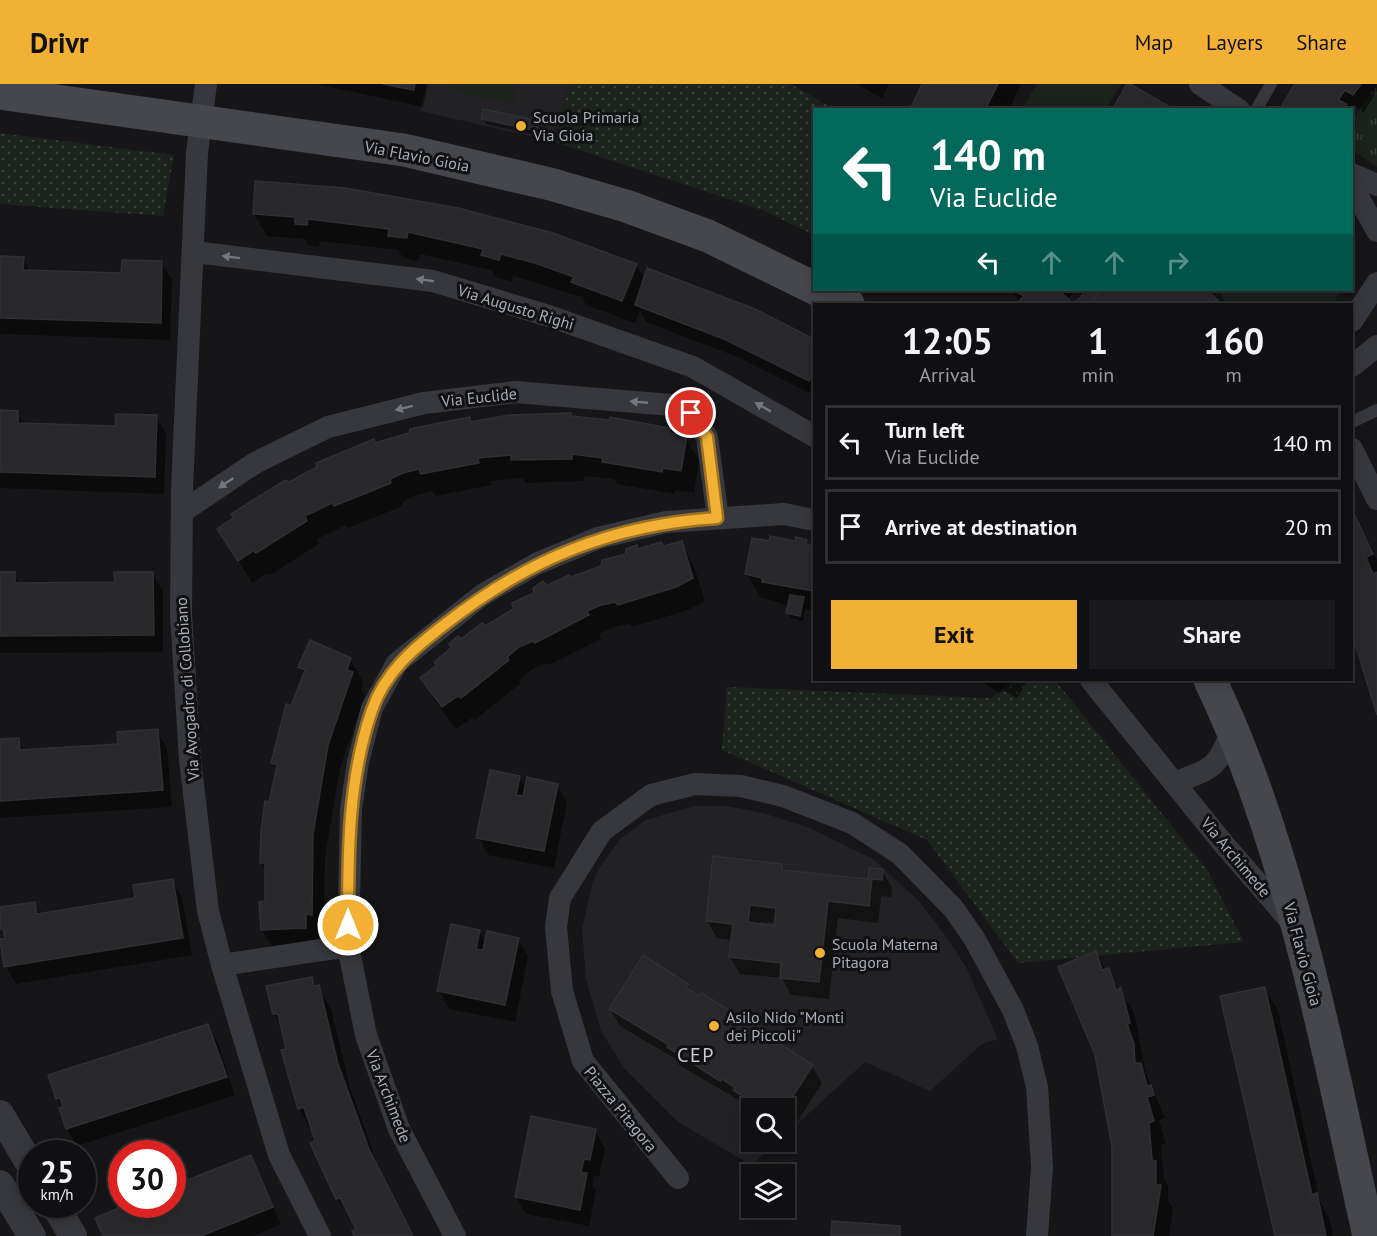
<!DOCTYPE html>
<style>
:root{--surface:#101012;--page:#19191b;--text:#f1f3f6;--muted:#9c9d9f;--line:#303032;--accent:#f2b134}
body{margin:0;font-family:"PT Sans",sans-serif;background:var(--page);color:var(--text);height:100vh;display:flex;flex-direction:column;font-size:22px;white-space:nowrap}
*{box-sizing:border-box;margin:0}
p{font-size:20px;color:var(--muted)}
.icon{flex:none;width:33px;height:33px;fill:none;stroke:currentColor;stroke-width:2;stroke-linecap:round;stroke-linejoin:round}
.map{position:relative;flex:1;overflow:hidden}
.side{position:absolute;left:813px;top:219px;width:540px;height:378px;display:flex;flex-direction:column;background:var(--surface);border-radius:0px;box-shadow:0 3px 15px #0003,0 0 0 2px var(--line)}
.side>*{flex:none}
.banner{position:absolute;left:813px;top:24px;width:540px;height:183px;border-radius:0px;box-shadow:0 3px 15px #0003,0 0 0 2px var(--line);background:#00695c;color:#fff;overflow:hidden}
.buttons{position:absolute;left:741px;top:1014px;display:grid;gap:12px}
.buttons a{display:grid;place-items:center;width:54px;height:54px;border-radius:0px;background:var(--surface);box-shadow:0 3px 15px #0003,0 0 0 2px var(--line);font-size:30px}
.speed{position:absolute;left:18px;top:1056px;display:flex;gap:12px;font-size:30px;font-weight:700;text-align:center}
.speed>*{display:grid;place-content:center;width:78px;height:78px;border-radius:50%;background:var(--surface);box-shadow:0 3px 15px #0003,0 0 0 2px var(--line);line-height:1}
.speed small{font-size:15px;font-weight:400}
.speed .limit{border:9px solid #d22;background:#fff;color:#111}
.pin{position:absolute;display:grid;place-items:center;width:51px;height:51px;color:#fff;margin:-26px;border:3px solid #fff;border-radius:50%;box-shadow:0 2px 6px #0007}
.me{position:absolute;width:66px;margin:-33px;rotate:0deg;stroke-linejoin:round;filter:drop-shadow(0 0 4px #0008)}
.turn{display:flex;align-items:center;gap:21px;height:126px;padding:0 18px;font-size:27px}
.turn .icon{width:78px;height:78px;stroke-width:2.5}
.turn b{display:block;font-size:42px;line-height:51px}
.lanes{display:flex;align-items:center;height:57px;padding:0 18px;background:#0003;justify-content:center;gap:30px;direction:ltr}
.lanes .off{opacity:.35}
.eta{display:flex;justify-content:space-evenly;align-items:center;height:102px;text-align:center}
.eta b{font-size:36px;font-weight:600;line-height:42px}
.action{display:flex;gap:12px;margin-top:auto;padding:12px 18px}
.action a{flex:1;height:69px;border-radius:0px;background:var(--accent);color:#111;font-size:24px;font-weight:600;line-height:69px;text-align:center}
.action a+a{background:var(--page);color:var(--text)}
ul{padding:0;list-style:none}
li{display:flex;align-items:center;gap:18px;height:75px;margin:0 12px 9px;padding:0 6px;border:3px solid var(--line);border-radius:0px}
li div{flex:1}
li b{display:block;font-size:22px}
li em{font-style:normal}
header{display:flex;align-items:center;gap:36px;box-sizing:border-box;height:84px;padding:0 30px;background:var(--accent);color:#111}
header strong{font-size:28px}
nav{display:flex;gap:33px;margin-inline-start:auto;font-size:21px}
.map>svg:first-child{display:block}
.built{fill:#222225}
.grass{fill:url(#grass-tufts)}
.park{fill:url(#park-dots)}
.pitch{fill:#1c231d}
.shadow{fill:#0007;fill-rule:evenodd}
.building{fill:#29292c;stroke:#303034;stroke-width:1.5;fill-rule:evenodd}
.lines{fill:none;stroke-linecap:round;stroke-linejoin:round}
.service{stroke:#37383d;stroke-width:12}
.minor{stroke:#37383d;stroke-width:22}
.tertiary{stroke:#37383d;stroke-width:28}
.secondary{stroke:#45474d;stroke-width:33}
.oneway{fill:#757881}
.route-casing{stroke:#9d7322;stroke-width:15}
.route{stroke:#f2b134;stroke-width:10}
.poi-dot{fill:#f2b134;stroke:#111113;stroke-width:2}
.labels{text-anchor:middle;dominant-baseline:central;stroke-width:6;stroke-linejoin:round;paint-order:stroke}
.poi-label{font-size:16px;fill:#a8adb8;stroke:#111113;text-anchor:start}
.street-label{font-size:16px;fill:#a8adb8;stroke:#111113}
.quarter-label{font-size:20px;letter-spacing:1.5px;fill:#c9ccd4;stroke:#111113}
</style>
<header>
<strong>Drivr</strong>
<nav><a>Map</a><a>Layers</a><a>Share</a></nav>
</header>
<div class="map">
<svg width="1377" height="1152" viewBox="0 0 1377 1152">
<defs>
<pattern id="grass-tufts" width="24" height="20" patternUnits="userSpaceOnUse" patternTransform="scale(1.5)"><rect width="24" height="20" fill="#1c231d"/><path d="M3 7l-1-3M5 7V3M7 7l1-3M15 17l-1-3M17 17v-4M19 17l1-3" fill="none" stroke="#3a403c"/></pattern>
<pattern id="park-dots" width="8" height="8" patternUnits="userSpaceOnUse" patternTransform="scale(1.5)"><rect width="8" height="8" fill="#1c231d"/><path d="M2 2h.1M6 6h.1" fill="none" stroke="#3a403c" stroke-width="1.8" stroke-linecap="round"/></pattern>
</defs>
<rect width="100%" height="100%" fill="#161618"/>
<g class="built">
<path d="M426,0H570L552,57L420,27Z"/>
<path d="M694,722H726L763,729L810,744L873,775L919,817L948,855L966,883L998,955L982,960L930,1007L865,978L785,1051L784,1024H752V1058H777L751,1081L678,1038L624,984L601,947L586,895L582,845L592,800L599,784L620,755L646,736Z"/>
</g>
<path class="grass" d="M1377,0V83L1352,65V37Z"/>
<g class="park">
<path d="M570,0H791L834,25L814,26V151L762,126L552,57Z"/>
<path d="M0,49L174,71L163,132L0,120Z"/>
<path d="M1014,596H1055L1207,786L1244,858L1018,879L927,756L722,666L727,603L991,614Z"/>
</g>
<g class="pitch">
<path d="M454,0H517L513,19L453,7Z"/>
<path d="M1037,0H1121L1106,25H1022Z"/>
<path d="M1219,206H1342L1332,220H1226Z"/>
</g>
<g class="shadow">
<path d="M316,0H428L423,23Z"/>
<path d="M856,0H889L882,14Z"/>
<path d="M924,0H1021L1009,26H911Z"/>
<path d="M1297,0H1377V7L1364,28L1355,22L1352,28V26H1286L1284,21Z"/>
<path d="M1352,31L1356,39L1352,46Z"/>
<path d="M483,35L538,38L541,44L539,52L486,40Z"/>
<path d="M256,99L636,181L645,195L755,227L814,256V311L735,272L646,238L640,227L635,239L586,221L582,213L513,192L512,198L496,193L491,186L420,170L419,177L403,174L398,166L320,157L319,163L309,162L305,155L267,152L254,130Z"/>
<path d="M0,174H23L30,187L123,190L162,179L172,196L170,256L0,250Z"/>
<path d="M1012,206H1070L1073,210L1067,215L1073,220H1018L1020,218Z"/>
<path d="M1091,206H1203L1220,220H1076Z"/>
<path d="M0,327L17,328L24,341L117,344L156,332L166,350L164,410L0,404Z"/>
<path d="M572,334L669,345L673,352L686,354L699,377L694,409L675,406V410L617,400L614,395L584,392V397L526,399L523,394L490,397L491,401L436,412L432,407L416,411L402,418L403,422L348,444L346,441L317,455L319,460L270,491L267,489L252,499L219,445L289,400L375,360L471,339Z"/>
<path d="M1352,424L1377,476V626L1352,546Z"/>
<path d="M806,457L809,462L814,463V527L805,525L803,537L791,534L788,529L789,522L760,513L747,490L771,458Z"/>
<path d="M681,459L694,482L705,517L688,526L632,543L630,540L615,543L599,550L601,555L549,581L547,579L532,585L519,596L521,599L475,636L472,634L456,645L435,617L422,594L438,582L461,557L545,504L638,467Z"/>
<path d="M0,490H14L20,501L116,500L153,490L163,507V568L0,569Z"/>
<path d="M350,575L363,598L361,605L365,612L340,684L325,773L324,853H318V866L275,868L262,846L267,818V788L261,779L277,687L272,679L304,590L300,583Z"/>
<path d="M979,596H1028L1017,614L1002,606L1000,609Z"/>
<path d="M157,647L167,664L172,723L0,734V657L18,656L25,668L119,661Z"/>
<path d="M519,693L526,705L557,701L567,718L554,784L488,771L478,753Z"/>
<path d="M781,782L785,787L869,797L882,786L892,804L891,813L881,812L878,839L838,834L829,915L791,911L782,894L740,890L730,873L732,856L717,854L707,837ZM760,838L776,839V843L759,841Z"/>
<path d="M172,796L182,814L192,871L16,900L6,883L2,857L6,856L0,846V825L34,819L41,831L137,815Z"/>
<path d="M479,847L486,859L518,855L528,872L515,938L449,925L439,907Z"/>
<path d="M1095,869L1134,928L1146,990L1165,1034L1159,1036L1166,1060L1161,1061L1164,1094L1168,1101V1116L1173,1125L1169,1152H1114V1062Z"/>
<path d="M312,895L331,925L350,1004L381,1090L412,1152H356L358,1146L337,1114L317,1058L299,1024L283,945L274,930Z"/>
<path d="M687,901L692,909L754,944L759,953L812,982L822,999L789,1051L784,1048V1024H752V1028L742,1018L679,981L676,975L620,942L610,925Z"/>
<path d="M1265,904L1278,927L1320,1118L1329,1134L1333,1152H1276Z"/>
<path d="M208,941L218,959L235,1011L77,1062L67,1045L63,1024L57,1014Z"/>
<path d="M595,1047L605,1064L599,1093L594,1092L592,1100L596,1107L589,1142L526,1130L516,1112Z"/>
<path d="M250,1073L281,1140L253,1152H105L172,1120Z"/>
</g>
<g class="building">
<path d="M383,0H415L414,6Z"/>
<path d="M922,0H998L985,26H910Z"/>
<path d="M1127,0H1130L1175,26H1112Z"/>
<path d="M1295,0H1361L1353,11L1345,6L1338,16L1347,20L1344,26H1289L1282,21Z"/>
<path d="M483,25L539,37L537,47L481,35Z"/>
<path d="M255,97L345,104L458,124L553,149L637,180L622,217L571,198L574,193L535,179L501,170L499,176L481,171L483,165L408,148L407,154L388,152L389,145L308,135L307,141L295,140V133L253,130Z"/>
<path d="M0,172L24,173L23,186L121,189L122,176L162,177L161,239L0,234Z"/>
<path d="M647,184L755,225L814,255V287L809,297L724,255L635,221Z"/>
<path d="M1013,206H1058L1074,220L1087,206H1103L1089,220H1016L1024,212Z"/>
<path d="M1103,206H1206L1222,220H1089Z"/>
<path d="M0,326L18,327V339L115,342L116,330L157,331L155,393L0,388Z"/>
<path d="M571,329V332L609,336L610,333L670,344L669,349L687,352L681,387L663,384L662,388L602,378L603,374L572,370V375L511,376V371L478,374L479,379L421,390L419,385L403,389L390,395L391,399L334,422L332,419L305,432L307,437L256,469L253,467L238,477L217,445L233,434L231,430L285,396L289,398L317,383L316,379L374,355L375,359L409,349L410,345L470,333L471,338L509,331Z"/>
<path d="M1352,425L1373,470L1366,473L1373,490L1377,488V631L1352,550Z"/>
<path d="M770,452L795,457L796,453L807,456L806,460L814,461V507L762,498V494L745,490L752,454L769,457Z"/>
<path d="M682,457L693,494L676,503L618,521L615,518L601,521L587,527L589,531L535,559L533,557L519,563L507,573L509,576L461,614L458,612L442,623L420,594L437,581L434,578L451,564L449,560L458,552L461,555L482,539L485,542L513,525L512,519L534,509L533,504L543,497L546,502L569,491L571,493L601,482L602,476L626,470V465L637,461L638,465L661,458L664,462Z"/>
<path d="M0,488H15V499L115,498L114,488H153L154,551L0,552Z"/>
<path d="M790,511L804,513L800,532L786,529Z"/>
<path d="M310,556L351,574L347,586L353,588L328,661L313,750L312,831L306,830V844L261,846L259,818L265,817V779H260L261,747L265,717L269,718L277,681L271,679L286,620L291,622L305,586L298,583Z"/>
<path d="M158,645L163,706L0,717V655L19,654L20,666L118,660L117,648Z"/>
<path d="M490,686L520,692L516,711L523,712L527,693L558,700L544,767L476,754Z"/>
<path d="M713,772L782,780V786L868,795L869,784L883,785L882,796L872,795L869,822L828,817L819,898L780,894L781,879L729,873L733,840L706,837ZM750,821L776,824L774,842L748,838Z"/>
<path d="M173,795L183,854L4,883L0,855H5L3,845L0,846V823L35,818L37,830L135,814L133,801Z"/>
<path d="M451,840L480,846L476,865L483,866L487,847L519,854L505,921L437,907Z"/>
<path d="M1096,867L1102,886L1109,884L1116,906L1121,904L1130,939L1127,940L1134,960L1135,979H1141L1147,1002L1151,1001L1154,1011L1147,1013L1154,1037L1149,1039L1152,1076L1156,1077V1101H1161L1153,1152H1112V1062L1095,971L1058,883Z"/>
<path d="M643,871L688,900L686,904L700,912L702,909L755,943L753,947L766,955L768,952L813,981L784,1026L762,1024L733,1006L735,1004L722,995L720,997L667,963L669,961L609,925Z"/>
<path d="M312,893L314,902L319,901L338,980L369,1065L413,1152H354L352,1147L356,1145L340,1114L336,1115L310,1059L315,1057L304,1023L298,1025L281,966L286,965L278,930H273L266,902Z"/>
<path d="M1265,903L1312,1111L1317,1109L1326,1152H1275L1220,912Z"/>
<path d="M208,940L227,993L66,1045L59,1024L63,1023L60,1014L56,1015L48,991Z"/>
<path d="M531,1032L596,1045L590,1076L584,1075L581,1088L587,1089L580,1126L515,1113Z"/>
<path d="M251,1071L273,1123L201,1152H103L95,1134L128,1120H172V1102Z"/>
<path d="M832,1137L900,1142V1152H831Z"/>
</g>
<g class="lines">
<g class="service">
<path d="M1256,26L1271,0"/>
<path d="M1352,338L1377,326"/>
</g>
<g class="minor">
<path d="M206,0L197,69L182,405L181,531L190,676L208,827L222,881L279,1071L320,1152"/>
<path d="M1200,0L1239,26"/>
<path d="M1352,90L1377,101"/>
<path d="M1352,102L1377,147"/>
<path d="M194,168L433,197L549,232L693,283L814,352"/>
<path d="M1352,237L1377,199"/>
<path d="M1352,282L1377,262"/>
<path d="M1352,365L1377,415"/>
<path d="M182,428L255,379L328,343L424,319L515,308L671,321L691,329L707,353L718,434"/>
<path d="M1091,596L1222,758L1293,840"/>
<path d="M1174,699C1212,684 1218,685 1232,645"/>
<path d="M222,881L348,862"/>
<path d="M678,1094L583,977L562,907L556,843L560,814L602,747L651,711L695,700L741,702L783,712L852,739L900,770L953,824L974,854L1013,926L1027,962L1037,1003L1042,1083L1037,1152"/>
<path d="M455,1152L399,1045L366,951L348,862L351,725L358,678L372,624L397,579L482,511L536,480L598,454L666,438L784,430L814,436"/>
</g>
<g class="tertiary">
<path d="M0,1030L32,1084"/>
<path d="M0,1100L32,1152"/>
<path d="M54,1120L73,1152"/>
</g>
<g class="secondary">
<path d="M0,9L404,66L550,100L626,122L708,152L814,204"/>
<path d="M818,206L848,220"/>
<path d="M1210,596C1291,765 1328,969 1369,1152"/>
</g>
</g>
<defs><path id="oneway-solid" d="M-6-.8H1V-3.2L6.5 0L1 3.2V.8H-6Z" transform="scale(1.5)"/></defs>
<g class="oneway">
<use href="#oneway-solid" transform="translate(231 173) rotate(-173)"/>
<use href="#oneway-solid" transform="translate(425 196) rotate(-172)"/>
<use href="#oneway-solid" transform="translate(639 318) rotate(-175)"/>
<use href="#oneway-solid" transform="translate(763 323) rotate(-151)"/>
<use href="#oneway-solid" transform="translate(404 324) rotate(166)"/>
<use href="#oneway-solid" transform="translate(226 399) rotate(146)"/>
</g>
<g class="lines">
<g class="route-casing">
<path id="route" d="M348,841C348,769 348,695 372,626C385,588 414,564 444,541C528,475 611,441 717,434L707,353L691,329"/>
</g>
<use href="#route" class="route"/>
</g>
<g class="poi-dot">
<circle cx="521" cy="42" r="6"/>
<circle cx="820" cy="869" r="6"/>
<circle cx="714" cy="942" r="6"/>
</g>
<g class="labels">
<g class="poi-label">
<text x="533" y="33">Scuola Primaria<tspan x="533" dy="18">Via Gioia</tspan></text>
<text x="832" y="860">Scuola Materna<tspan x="832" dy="18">Pitagora</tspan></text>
<text x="726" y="933">Asilo Nido "Monti<tspan x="726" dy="18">dei Piccoli"</tspan></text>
</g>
<g class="street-label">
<text transform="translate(417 72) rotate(11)">Via Flavio Gioia</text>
<text transform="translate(516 223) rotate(17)">Via Augusto Righi</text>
<text transform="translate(479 313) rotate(-6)">Via Euclide</text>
<text transform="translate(187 605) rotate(-94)">Via Avogadro di Collobiano</text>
<text transform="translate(1236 773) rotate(50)">Via Archimede</text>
<text transform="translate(1303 870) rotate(75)">Via Flavio Gioia</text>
<text transform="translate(389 1012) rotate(69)">Via Archimede</text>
<text transform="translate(621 1025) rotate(51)">Piazza Pitagora</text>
</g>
<g class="quarter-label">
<text x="696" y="971">CEP</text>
</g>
</g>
</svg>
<div class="buttons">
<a><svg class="icon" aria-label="search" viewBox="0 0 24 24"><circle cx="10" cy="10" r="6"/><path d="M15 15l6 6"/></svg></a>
<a><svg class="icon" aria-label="layers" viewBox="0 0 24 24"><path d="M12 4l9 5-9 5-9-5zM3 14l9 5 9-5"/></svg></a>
</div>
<div class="speed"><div>25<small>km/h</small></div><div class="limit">30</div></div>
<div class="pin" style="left:691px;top:329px;background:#d93025"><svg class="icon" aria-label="arrive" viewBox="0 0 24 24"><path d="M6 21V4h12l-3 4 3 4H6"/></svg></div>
<svg class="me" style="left:348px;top:841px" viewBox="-20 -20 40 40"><circle r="17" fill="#f2b134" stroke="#fff" stroke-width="3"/><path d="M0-11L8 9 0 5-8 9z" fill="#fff"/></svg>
<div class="banner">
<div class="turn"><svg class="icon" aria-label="left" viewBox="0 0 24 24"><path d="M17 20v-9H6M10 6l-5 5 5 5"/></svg><div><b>140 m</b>Via Euclide</div></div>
<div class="lanes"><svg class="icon" aria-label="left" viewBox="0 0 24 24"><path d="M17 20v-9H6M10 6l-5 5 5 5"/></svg><svg class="icon off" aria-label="ahead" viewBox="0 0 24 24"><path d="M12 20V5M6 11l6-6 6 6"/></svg><svg class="icon off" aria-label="ahead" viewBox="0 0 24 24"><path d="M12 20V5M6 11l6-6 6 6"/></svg><svg class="icon off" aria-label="right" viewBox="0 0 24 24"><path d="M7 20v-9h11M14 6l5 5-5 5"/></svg></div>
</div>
<section class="side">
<div class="eta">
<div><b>12:05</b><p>Arrival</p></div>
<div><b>1</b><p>min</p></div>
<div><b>160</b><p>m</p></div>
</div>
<ul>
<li><svg class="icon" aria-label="left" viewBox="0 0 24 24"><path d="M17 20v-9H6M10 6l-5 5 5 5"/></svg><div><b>Turn left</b><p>Via Euclide</p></div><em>140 m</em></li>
<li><svg class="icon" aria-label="arrive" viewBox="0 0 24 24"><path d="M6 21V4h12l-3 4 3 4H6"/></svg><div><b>Arrive at destination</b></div><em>20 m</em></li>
</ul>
<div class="action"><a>Exit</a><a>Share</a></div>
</section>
</div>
